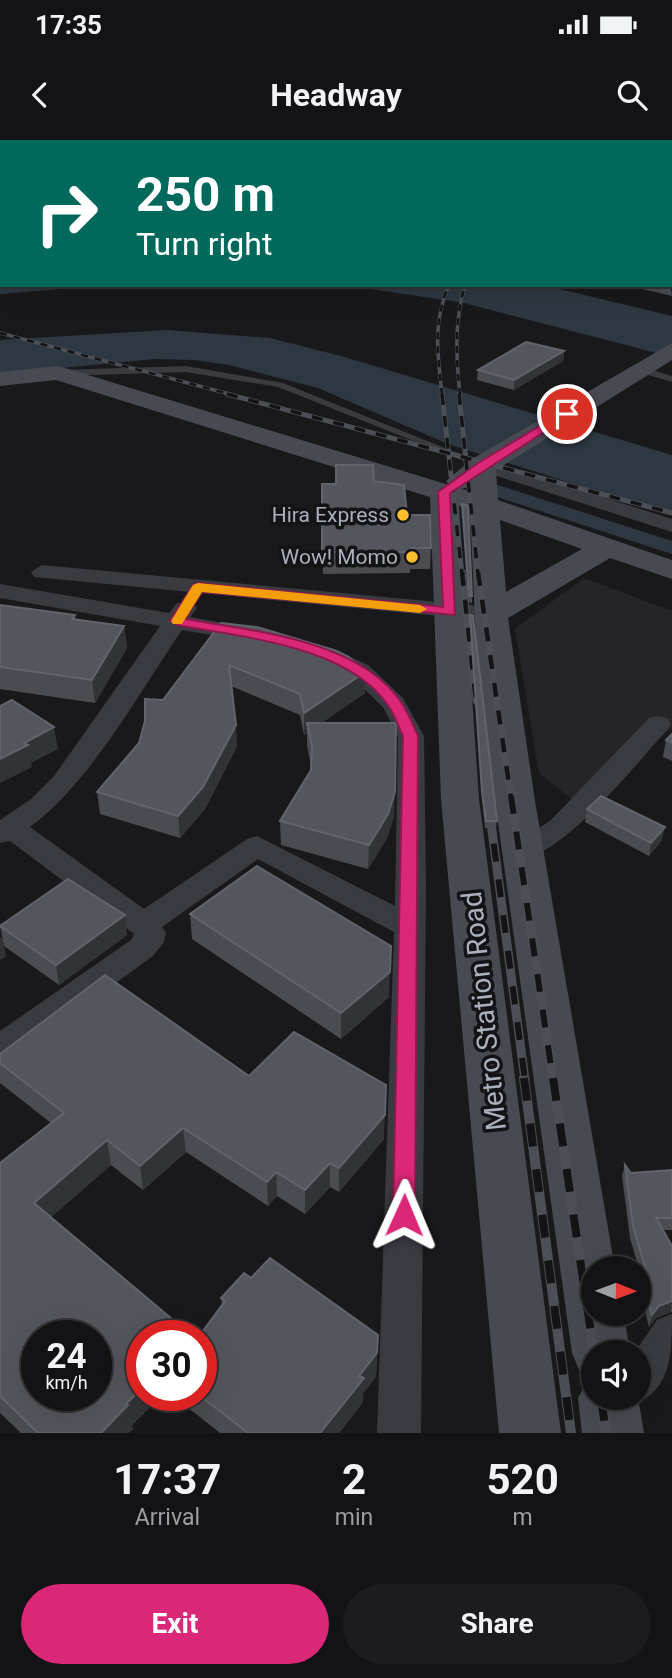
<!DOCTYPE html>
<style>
:root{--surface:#131315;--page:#1c1c1e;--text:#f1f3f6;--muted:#9d9ea0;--line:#323234;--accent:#db2777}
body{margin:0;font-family:Roboto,sans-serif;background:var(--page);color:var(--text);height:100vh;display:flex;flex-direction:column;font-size:26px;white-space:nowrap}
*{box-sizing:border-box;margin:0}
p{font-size:23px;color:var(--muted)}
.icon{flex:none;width:38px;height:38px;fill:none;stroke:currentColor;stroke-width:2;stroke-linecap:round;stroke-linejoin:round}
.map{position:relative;height:1293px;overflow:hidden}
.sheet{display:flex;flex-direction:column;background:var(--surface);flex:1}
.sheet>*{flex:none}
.guide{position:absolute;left:0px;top:0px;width:672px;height:147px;box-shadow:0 7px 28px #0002,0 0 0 2px var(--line);background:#00695c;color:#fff;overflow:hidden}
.needle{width:46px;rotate:91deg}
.buttons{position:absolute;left:581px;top:1116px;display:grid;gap:14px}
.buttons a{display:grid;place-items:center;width:70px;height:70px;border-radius:50%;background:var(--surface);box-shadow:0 7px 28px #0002,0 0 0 2px var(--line);font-size:35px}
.speed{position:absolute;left:21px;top:1180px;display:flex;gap:14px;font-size:35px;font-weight:700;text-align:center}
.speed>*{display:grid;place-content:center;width:91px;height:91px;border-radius:50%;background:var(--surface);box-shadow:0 7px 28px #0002,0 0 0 2px var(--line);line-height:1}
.speed small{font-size:18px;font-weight:400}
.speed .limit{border:10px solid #d22;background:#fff;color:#111}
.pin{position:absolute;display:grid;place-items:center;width:60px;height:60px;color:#fff;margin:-30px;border:4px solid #fff;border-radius:50%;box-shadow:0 2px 7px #0007}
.me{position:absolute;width:77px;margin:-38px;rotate:1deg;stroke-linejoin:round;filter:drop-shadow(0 0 5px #0008)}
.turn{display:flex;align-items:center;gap:24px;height:147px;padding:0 21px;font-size:32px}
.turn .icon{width:91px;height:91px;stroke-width:2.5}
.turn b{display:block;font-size:49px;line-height:60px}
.eta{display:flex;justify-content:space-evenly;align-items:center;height:119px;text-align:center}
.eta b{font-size:42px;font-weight:700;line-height:49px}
.button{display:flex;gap:14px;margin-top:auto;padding:14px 21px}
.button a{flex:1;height:80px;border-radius:42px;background:var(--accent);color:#fff;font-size:28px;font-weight:700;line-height:80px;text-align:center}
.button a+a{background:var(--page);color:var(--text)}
.status{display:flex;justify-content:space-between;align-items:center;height:49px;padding:0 35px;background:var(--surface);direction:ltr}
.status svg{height:19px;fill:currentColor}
header{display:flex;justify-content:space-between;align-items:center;height:91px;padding:0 21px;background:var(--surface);font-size:32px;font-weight:700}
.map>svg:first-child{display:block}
.built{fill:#252529}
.water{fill:#2e3842}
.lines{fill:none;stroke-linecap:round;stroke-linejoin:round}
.canal{fill:#2e3842;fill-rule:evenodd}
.lane{fill:#3a3b41;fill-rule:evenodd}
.street{fill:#3a3b41;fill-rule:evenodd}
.secondary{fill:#484a52;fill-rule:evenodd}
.primary{fill:#565861;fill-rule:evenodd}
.highway{fill:#656973;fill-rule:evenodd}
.rail-far4-casing{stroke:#4d4f57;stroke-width:3.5}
.rail-far3-casing{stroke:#4d4f57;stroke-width:5}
.rail-far2-casing{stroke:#4d4f57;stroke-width:7}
.rail-far1-casing{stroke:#4d4f57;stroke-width:9}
.rail-casing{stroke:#4d4f57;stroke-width:10}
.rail-far4{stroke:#141417;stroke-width:2.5;stroke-dasharray:7;stroke-linecap:butt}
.rail-far3{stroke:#141417;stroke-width:3.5;stroke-dasharray:11;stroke-linecap:butt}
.rail-far2{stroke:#141417;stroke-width:4.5;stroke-dasharray:14;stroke-linecap:butt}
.rail-far1{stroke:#141417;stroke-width:6;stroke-dasharray:18;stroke-linecap:butt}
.rail{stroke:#141417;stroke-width:8;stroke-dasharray:23;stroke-linecap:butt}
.wall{fill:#4a4c51}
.shaded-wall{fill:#323337}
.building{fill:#55565d;stroke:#62646c;stroke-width:2;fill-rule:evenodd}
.route{fill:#db2777;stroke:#8e194d;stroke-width:2}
.slow{fill:#f59e0b}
.poi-dot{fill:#ffbe2e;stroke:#141417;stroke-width:2.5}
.labels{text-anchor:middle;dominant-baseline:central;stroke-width:7;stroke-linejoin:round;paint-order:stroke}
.far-poi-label{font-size:21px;fill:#abb0bd;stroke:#141417;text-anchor:end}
.near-street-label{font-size:28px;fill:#abb0bd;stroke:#141417}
</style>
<div class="status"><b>17:35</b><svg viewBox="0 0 49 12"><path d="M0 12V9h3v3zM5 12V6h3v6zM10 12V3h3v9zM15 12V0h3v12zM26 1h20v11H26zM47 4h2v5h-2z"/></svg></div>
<header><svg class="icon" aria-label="back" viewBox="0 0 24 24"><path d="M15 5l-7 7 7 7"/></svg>Headway<svg class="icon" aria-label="search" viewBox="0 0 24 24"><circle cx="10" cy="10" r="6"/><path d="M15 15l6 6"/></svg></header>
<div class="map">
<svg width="672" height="1293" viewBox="0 0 672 1293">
<rect width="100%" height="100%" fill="#19191c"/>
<path class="built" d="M584,438L672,471V587L583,668L539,633L515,489Z"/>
<g class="water">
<path d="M0,126L2,145H110L0,154Z"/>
<path d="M344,145H543L672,176V217L464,163Z"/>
<path d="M167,190L270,198L341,216L672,315V375L448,304L318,248L229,225L194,220L155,219L0,234V200Z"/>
</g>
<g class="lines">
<path class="canal" d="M492,343L672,401V414L485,353L482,349Z"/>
<g class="lane">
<path d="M672,31V35L670,36V32Z"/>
<rect x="670" y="44" width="2" height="4"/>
<path d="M2,68V73H0V69Z"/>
<rect x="670" y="77" width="2" height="4"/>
<path d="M670,97H672L670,102Z"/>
<rect x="670" y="121" width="2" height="5"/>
<rect x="670" y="132" width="2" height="4"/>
<path d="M186,226L283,243L487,325L479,327L278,247L186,232L59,236L55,233L59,230Z"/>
<path d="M641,227L672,236V242L638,232L637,230Z"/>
</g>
<g class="street">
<path d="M356,0H369L371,2H358Z"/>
<path d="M670,65L672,66V74H670Z"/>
<path d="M482,319L672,379V392L475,329L472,325Z"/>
<path d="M42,425L491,467L499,469L503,474L499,479L491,481L34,437L31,432Z"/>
<path d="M0,444L169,473L177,463H193L197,468L190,477L252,488L261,490L264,495L261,500L252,502L182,490C139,553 90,643 30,687L144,769L247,699L257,696L395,766L398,596L383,567L350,535L322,522L319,517L322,512H340L368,525L403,558L424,596L426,745L421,1293H377L394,792L258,719L162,787L166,793L164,802L153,816L12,918L0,922V891L131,800L134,794L10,701L0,703V680L31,659L54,636L160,486L0,458Z"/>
<path d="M658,576L667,578L671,584L667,590C639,620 554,729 513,718L508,711L513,704L550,681L649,578Z"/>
<path d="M672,1174C672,1211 672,1246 639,1262L630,1258H639V1213H634L657,1180Z"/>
</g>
<g class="secondary">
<path d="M539,0H565L537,2Z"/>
<path d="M670,143L672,156L642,149L639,145Z"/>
<path d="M672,203V220L496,330L498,360L672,420V439L610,418L508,478L535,661L615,1129H593V1174H624L630,1213H593V1258H638L644,1293H582L578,1258L590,1236L580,1232L572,1213L495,661L476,501L470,370L459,366L479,659L561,1293H499L441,659L430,357L56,240L0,246V232L57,226L65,228L449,345L446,341L472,319ZM469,347L470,351L461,349ZM500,380L582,409L506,452Z"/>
</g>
<g class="primary">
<path d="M584,0H611L582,2Z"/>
<rect x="670" y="2" width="2" height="10"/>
<path d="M2,91V103L0,104V92Z"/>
</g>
<g class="highway">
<path d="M288,0H305L307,2H289Z"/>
<path d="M618,0H644L616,2Z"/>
<path d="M656,0H672V5L670,2Z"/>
<rect x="0" y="83" width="2" height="12"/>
</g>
<g class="rail-far4-casing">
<g id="rail-far4">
<path d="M0,193L233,255"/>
<path d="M442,255C438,215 432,183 449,145"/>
<path d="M460,255C456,217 454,183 465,145"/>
</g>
</g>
<g class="rail-far3-casing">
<g id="rail-far3">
<path d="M227,254L672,373"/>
<path d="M442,254L462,434"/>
<path d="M459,254L478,434"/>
</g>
</g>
<g class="rail-far2-casing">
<g id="rail-far2">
<path d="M462,432L476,561"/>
<path d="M478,432L511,658"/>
</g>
</g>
<g class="rail-far1-casing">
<g id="rail-far1">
<path d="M511,656L553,940"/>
<path d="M489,668L525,940"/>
</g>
</g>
<g class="rail-casing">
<g id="rail">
<path d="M524,938L571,1293"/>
<path d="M553,938L594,1213"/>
<path d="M601,1258L606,1293"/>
</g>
</g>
<use href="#rail-far4" class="rail-far4"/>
<use href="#rail-far3" class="rail-far3"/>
<use href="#rail-far2" class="rail-far2"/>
<use href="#rail-far1" class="rail-far1"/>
<use href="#rail" class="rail"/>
</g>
<g class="wall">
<path d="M564,211L563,221L514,250L477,240L478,230Z"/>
<path d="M374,341L407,375L431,408L430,429H410V433L323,434L322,344Z"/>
<path d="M462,364L472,456V463L468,462Z"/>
<path d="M0,465L75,475L76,480L124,486L127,508L95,563L0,549Z"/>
<path d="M470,475L497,681L496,688H485L482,659Z"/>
<path d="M221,483L365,532V553L321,583L394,676L387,698L368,729L281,705L280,681L311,630V625L307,606V593L304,595L300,575L231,546L237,606L205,669L180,698L100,674L97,652L139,603L163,560Z"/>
<path d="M672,594V621L663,617L666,600Z"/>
<path d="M587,669L662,700L649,716L585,682Z"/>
<path d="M190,774L389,857L341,899L192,799Z"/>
<path d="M0,786L127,795L59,845L4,806Z"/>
<path d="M0,914L249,936L384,999L339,1052L330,1047L305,1074L277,1056L268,1066L186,1012L143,1050L111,1025L51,1077L142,1195V1255H162L132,1285L133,1289L128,1293H21L0,1273V1023L51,983L0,943Z"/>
<path d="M625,1025L631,1033L672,1030V1090H663L672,1106V1172H671L656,1178L649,1187L645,1171V1149L630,1098L622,1036Z"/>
<path d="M251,1138L378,1195L376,1237L363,1253V1262L339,1293H220L172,1255H201L222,1166L221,1158Z"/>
</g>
<g class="shaded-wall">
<path d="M564,211L563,221L514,250V240Z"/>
<path d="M124,486L127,508L95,563L92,540Z"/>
<path d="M365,532V553L309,592L307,583V593L304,595V573Z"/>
<path d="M236,585L237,606L205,669L180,698L178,676Z"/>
<path d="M54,587L58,609L31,623L32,627L0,643V619L24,603Z"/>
<path d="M395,652L394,676L387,698L368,729L369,705Z"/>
<path d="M665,687L662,700L649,716L651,703Z"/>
<path d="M125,775L127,795L59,845L56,825Z"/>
<path d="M2,797L6,817L0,820V798Z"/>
<path d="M390,832L389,857L341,899V873Z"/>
<path d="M385,975L384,999L339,1052V1028Z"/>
<path d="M183,988L186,1012L143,1050L140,1026Z"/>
<path d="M107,1000L111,1025L40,1087L34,1063Z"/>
<path d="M330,1023V1047L305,1074V1050Z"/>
<path d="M276,1032L277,1056L268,1066L267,1042Z"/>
<path d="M672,1161L671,1172L656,1178L649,1187L652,1175L659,1166Z"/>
<path d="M377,1213L376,1237L363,1253V1262L339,1293H320L359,1236Z"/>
<path d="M142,1248V1255H162L132,1285L133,1289L128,1293H101L126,1264Z"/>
</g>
<g class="building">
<path d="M526,202L564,211L514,240L478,230Z"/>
<path d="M336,325H373L374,341L404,345L407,375H430L431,408H411V412H322V344H336Z"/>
<path d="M462,364L468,366L472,456H469Z"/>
<path d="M0,465L75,475L72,479L124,486L92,540L0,527Z"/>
<path d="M470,475L473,476L497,681H486L482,652Z"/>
<path d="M221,483L257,487L337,511L349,517L365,532L304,573L300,554L229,525L236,585L203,647L178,676L97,652L139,603L145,581V559L163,560Z"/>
<path d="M12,560L54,587L24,603L28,605L0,619V566Z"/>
<path d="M307,583H396L395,652L388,674L369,705L280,681L311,630L312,606Z"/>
<path d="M672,594V603L666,600Z"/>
<path d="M601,656L665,687L651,703L587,669Z"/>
<path d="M257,726L391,806L390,832L341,873L190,774Z"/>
<path d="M68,739L125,775L56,825L0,786Z"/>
<path d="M105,835L249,936L294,892L386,945L385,975L339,1028L330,1023L305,1050L276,1032L267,1042L183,988L140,1026L107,1000L34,1063L191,1195H142V1248L126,1264L128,1265L101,1293H38L0,1256V1023L64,973L0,923V914ZM37,1195H96V1255H37Z"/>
<path d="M625,1025L631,1033L672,1030V1078H656L672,1106V1161L659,1166L652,1175L648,1159V1137L633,1086Z"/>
<path d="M270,1118L378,1195L377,1213L359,1236L364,1238L320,1293H248L199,1255H201V1195H200L225,1161L221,1158L244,1133L251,1138Z"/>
</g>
<path class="route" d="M563,272L572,274L450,353L455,475L202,452L185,479C253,491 359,500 401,562C408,572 413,585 418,596L415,1075L412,1082L404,1084L396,1082L393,1075L403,596C398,586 395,575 389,567C350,506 241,497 177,485L170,481L193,445L198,443L443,467L438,352L478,323Z"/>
<path class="slow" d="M198,443L420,465L427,469L420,473L202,452L182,484H173L171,481L193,445Z"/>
<g class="poi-dot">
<circle cx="403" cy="375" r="7"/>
<circle cx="412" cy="417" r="7"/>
</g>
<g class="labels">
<g class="far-poi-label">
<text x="389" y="375">Hira Express</text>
<text x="398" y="417">Wow! Momo</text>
</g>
<g class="near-street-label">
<text transform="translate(484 871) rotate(-96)">Metro Station Road</text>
</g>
</g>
</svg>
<div class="buttons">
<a><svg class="needle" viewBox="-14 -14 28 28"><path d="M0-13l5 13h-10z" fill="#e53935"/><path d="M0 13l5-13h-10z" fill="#9d9ea0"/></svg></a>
<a><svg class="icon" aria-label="sound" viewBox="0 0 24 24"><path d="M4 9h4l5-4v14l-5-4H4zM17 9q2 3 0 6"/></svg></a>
</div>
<div class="speed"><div>24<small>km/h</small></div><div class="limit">30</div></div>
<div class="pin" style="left:567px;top:274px;background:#d93025"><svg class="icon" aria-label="arrive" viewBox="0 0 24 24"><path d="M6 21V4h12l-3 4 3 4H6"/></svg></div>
<svg class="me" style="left:404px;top:1075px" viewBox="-20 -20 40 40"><path d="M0-17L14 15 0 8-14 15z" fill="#db2777" stroke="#fff" stroke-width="4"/></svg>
<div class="guide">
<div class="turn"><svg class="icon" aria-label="right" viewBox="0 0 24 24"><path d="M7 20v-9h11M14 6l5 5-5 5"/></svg><div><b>250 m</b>Turn right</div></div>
</div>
</div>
<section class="sheet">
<div class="eta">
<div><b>17:37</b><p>Arrival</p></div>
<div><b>2</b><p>min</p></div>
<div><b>520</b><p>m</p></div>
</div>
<div class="button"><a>Exit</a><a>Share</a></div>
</section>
